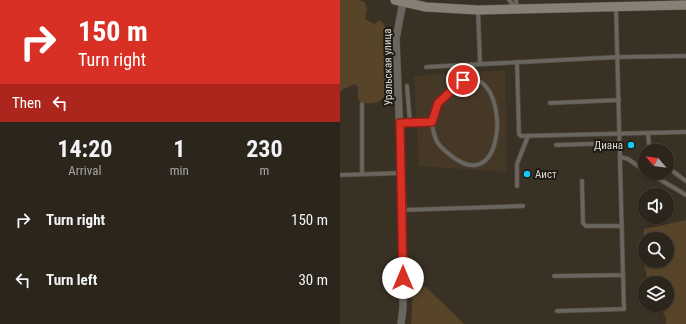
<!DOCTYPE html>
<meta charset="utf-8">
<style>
:root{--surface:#2c251c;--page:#383129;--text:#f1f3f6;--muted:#a6a5a3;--line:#48423b}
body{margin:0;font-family:"Roboto Condensed",sans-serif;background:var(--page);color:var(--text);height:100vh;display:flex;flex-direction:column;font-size:15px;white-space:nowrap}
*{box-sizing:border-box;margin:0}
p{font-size:13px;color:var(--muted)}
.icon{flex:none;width:22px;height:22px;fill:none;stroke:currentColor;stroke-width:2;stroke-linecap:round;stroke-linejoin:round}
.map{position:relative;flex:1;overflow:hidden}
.sheet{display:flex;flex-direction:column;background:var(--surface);width:340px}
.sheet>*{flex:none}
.banner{background:#d93025;color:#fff;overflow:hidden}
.needle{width:26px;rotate:298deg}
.buttons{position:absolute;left:298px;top:144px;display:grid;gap:8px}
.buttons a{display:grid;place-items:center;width:36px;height:36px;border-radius:50%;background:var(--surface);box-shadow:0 1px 3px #0004,0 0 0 1px var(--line);font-size:20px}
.pin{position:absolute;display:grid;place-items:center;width:34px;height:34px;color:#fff;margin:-17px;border:2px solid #fff;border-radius:50%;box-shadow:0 1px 4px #0007}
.me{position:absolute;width:44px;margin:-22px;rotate:0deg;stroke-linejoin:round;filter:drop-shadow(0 0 3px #0008)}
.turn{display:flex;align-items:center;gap:14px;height:84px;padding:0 12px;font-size:18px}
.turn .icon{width:52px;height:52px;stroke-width:2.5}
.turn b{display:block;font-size:28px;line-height:34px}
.then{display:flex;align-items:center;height:38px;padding:0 12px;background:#0003;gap:8px;font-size:15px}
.eta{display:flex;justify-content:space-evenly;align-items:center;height:68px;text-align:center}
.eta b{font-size:24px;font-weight:700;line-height:28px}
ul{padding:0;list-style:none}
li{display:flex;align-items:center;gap:12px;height:60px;padding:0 12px}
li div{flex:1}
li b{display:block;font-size:15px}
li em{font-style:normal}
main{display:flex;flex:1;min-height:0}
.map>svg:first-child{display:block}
.built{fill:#463827}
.green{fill:#584428;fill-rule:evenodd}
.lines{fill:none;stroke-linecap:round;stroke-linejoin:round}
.lane-casing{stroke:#574f44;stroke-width:5}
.street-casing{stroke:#574f44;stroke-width:8}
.secondary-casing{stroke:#574f44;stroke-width:10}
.lane{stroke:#69655f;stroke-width:3.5}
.street{stroke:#69655f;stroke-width:7}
.secondary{stroke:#878077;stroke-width:9}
.route-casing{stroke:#8d1f18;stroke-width:10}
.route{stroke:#d93025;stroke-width:7}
.poi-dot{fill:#14cafb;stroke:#1e1a14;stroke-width:1.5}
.labels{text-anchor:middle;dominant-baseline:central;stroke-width:4;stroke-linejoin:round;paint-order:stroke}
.street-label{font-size:11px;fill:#ddd7cf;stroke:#1e1a14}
.poi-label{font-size:11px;fill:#ddd7cf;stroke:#1e1a14;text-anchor:end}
</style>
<main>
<section class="sheet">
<div class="banner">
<div class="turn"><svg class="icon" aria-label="right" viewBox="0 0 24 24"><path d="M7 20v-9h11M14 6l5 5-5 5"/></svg><div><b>150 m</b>Turn right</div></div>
<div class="then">Then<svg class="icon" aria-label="left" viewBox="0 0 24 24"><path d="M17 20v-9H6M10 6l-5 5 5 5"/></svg></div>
</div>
<div class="eta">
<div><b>14:20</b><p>Arrival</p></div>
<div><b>1</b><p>min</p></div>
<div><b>230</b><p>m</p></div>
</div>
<ul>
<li><svg class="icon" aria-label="right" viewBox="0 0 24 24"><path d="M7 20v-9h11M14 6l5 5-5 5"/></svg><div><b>Turn right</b></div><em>150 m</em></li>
<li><svg class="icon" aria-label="left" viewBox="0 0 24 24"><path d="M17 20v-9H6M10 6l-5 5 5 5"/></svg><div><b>Turn left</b></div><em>30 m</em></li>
</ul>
</section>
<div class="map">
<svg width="346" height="324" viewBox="0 0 346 324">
<rect width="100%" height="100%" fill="#3a3125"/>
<path class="built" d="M165,70L167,172L79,166L74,76Z"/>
<g class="green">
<path d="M0,0H17L25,2L27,10L25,19L34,24L40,20C53,29 48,74 48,90C44,102 33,106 21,102L18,99V87L15,84L2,90L0,93Z"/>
<path d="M346,220V324H326V317L318,305H327V283H309C303,266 301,247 304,229ZM305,239H327V261H305Z"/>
<path d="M77,287H86L124,324H71L73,291Z"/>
</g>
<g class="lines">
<g class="lane-casing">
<g id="lane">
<path d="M169,0L175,7"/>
<path d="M176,0L177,8"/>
<path d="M138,10L140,63"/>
<path d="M177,62L179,134L181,136L346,132"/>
<path d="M86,67L278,57L346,56"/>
<path d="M67,86L70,123"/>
<path d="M210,103L279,100"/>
<path d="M22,104V174"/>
<path d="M60,123L92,122C94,141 98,146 113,157C161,193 169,101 141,82C116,74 95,100 92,122"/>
<path d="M308,133L309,145L312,151"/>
<path d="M216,145L280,143"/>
<path d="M280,157L288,159L305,171"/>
<path d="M327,167L346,181"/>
<path d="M309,173L346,195"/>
<path d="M0,175L62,173"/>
<path d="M242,181L243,223L246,226H281"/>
<path d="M177,186V164L188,136"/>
<path d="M63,210L183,206"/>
<path d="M214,276L283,275L276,8"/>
<path d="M217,311L284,309L283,275"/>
</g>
</g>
<g class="street-casing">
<path id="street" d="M61,324L63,308V210L56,39L63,2"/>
</g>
<g class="secondary-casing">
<path id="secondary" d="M55,0L86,7L138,10L346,5"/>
</g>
<use href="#lane" class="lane"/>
<use href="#street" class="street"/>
<use href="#secondary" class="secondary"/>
</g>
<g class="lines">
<g class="route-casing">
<path id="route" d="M63,278L60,123L92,122L98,103L123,80"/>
</g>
<use href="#route" class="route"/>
</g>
<g class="poi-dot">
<circle cx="291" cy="145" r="4"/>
<circle cx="187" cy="174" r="4"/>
</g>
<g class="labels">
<g class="street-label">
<text transform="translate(48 67) rotate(-91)">Уральская улица</text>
</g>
<g class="poi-label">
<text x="283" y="145">Диана</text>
<text x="195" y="174" text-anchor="start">Аист</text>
</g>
</g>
</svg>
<div class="buttons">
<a><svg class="needle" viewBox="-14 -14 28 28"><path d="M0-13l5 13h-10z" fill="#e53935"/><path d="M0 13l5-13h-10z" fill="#a6a5a3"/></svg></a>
<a><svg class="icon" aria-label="sound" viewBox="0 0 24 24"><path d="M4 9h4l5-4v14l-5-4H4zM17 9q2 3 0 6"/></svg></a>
<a><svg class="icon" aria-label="search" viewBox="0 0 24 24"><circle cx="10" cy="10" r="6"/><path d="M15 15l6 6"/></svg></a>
<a><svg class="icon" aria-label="layers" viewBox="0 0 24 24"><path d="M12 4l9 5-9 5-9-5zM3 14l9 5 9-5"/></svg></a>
</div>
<div class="pin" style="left:123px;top:80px;background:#d93025"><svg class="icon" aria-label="arrive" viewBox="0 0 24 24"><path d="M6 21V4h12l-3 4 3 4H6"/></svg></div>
<svg class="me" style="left:63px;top:278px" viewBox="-20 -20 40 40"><circle r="19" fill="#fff"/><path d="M0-13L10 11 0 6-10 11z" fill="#d93025"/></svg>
</div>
</main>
